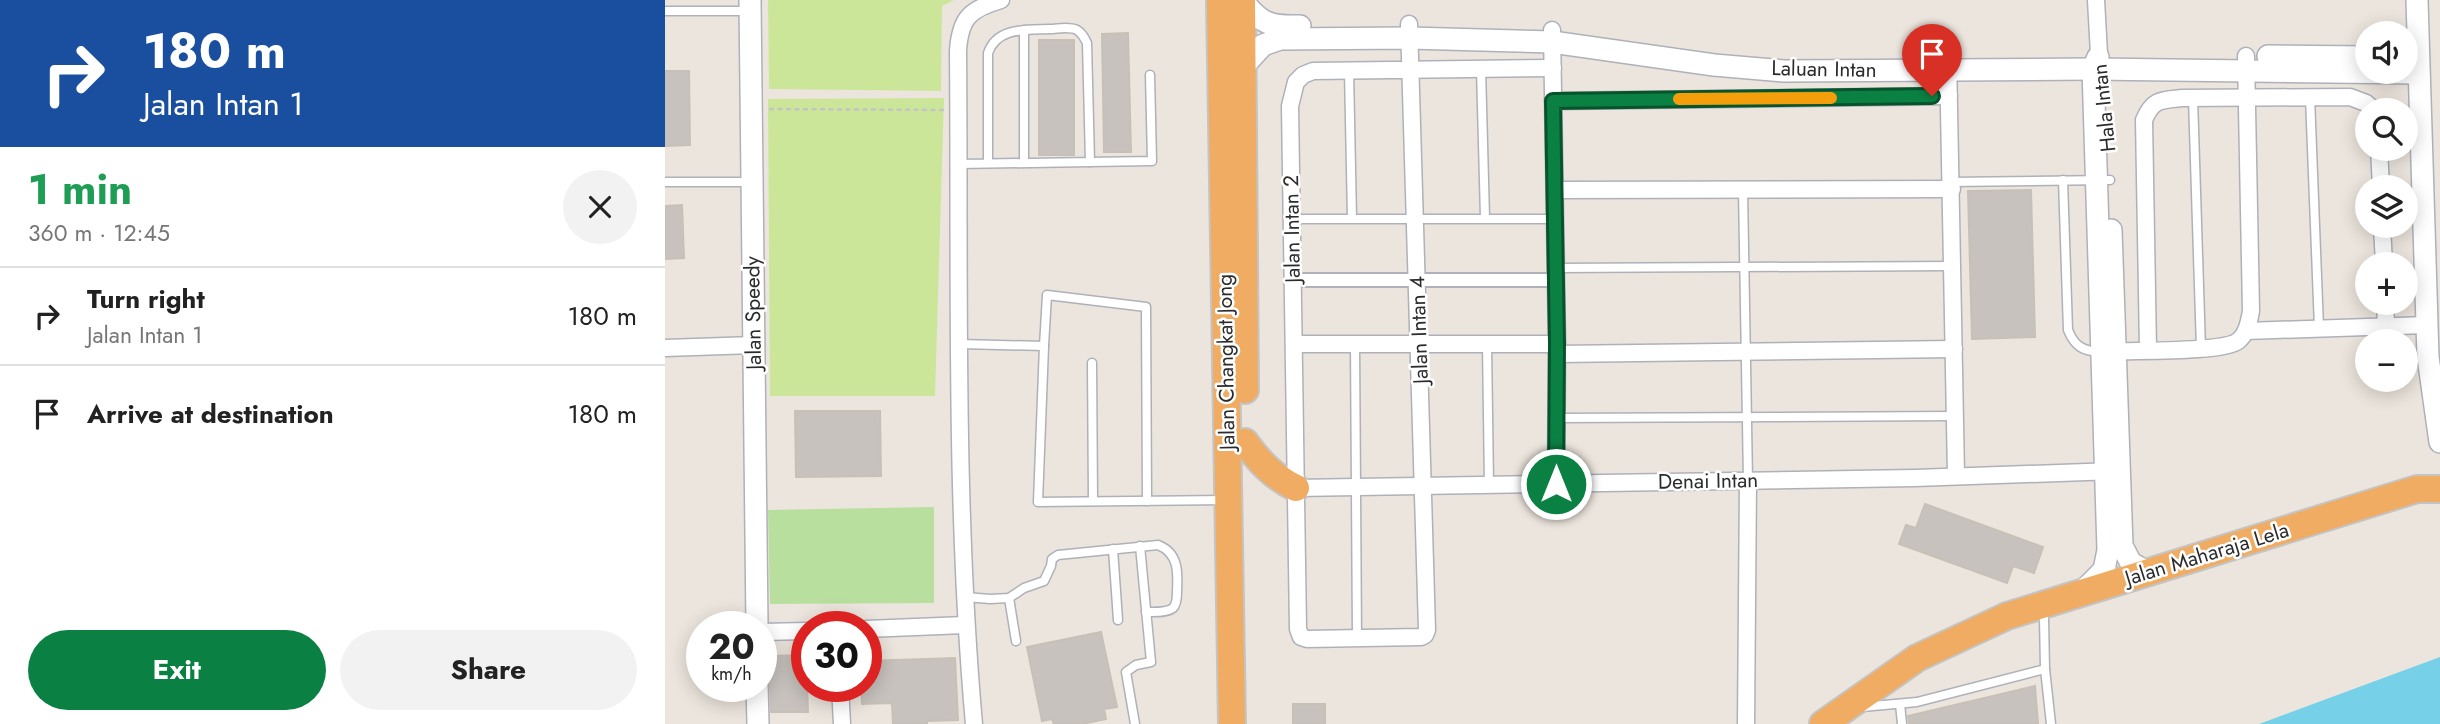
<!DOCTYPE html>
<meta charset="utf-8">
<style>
:root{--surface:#fff;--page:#f2f2f2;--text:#222;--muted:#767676;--line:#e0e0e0;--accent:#0b8043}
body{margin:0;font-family:Jost,sans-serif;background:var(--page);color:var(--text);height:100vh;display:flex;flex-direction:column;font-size:26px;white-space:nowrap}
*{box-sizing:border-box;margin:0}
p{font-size:23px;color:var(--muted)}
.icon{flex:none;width:38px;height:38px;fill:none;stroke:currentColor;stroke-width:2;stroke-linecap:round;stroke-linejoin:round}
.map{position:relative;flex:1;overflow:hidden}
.details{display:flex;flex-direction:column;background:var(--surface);width:665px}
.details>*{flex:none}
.banner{background:#1a4fa0;color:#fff;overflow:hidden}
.controls{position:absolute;left:1690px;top:21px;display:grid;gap:14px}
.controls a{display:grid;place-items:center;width:63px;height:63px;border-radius:50%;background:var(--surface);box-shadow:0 4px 18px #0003;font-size:35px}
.speed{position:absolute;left:21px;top:611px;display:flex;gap:14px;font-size:35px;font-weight:700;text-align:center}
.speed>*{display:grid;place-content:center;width:91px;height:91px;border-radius:50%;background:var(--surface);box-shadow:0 4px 18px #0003;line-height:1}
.speed small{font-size:18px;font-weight:400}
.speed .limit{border:10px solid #d22;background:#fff;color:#111}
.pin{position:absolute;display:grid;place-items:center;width:60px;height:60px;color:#fff;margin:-72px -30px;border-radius:50% 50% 50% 0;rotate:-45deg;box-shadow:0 0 7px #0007}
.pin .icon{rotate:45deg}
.me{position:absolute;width:77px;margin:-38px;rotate:0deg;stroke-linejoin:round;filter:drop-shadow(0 0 5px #0008)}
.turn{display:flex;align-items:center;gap:24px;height:147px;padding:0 28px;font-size:32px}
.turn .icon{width:91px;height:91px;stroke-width:2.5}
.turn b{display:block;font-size:49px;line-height:60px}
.round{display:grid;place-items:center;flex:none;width:74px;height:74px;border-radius:37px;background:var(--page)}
.summary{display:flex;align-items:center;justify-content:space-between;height:119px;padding:0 28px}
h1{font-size:42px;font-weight:700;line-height:52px;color:#1e9e55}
.cta{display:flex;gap:14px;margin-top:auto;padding:14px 28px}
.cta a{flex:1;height:80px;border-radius:42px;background:var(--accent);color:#fff;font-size:28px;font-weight:700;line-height:80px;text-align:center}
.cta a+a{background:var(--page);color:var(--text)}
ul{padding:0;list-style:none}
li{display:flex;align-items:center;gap:21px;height:98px;padding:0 28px;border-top:2px solid var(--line)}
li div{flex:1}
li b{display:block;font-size:26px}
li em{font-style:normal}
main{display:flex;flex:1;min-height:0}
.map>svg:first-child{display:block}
.green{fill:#b8df9d}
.pitch{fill:#cbe699}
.water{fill:#76d1e8}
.building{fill:#c7c2bd;stroke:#c7c0b7;stroke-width:2}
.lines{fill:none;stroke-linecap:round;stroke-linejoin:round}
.service-casing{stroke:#aeb1ba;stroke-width:11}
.pedestrian-casing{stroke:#aeb1ba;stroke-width:16}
.minor-casing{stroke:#aeb1ba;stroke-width:19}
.tertiary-casing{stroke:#aeb1ba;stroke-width:24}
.trunk-casing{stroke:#c4c4c4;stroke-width:30}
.path{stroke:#c4c4c4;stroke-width:2.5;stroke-dasharray:5 3.5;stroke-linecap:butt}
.service{stroke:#fff;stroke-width:8}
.pedestrian{stroke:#fff;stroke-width:12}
.minor{stroke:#fff;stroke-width:16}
.tertiary{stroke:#fff;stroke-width:21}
.trunk{stroke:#efac62;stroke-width:26}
.route-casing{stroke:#07532c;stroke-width:18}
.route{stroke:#0b8043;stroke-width:12}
.slow{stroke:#f59e0b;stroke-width:12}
.labels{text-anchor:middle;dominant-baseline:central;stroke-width:5;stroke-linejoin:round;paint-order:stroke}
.street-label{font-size:21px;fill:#2b2b2b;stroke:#fff}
</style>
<main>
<section class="details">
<div class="banner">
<div class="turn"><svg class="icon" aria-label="right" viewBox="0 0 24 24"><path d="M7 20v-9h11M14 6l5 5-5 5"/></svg><div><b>180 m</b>Jalan Intan 1</div></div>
</div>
<div class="summary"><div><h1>1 min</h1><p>360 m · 12:45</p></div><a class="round"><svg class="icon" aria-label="close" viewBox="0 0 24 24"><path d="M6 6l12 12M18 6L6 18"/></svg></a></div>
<ul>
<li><svg class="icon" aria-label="right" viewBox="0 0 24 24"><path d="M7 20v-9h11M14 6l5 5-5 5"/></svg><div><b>Turn right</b><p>Jalan Intan 1</p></div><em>180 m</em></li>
<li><svg class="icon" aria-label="arrive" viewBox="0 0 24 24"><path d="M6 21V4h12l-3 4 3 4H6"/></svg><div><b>Arrive at destination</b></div><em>180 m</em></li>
</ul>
<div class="cta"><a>Exit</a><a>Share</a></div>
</section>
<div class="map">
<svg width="1775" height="724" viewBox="0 0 1775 724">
<rect width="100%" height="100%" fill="#ece5dd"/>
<path class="green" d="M269,507V603L105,604L103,510Z"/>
<g class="pitch">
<path d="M103,0H289L277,6L276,91L104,89Z"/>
<path d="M279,98L270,396H105L103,99Z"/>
</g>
<path class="water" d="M1775,657V724H1594Z"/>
<g class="building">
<path d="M463,33L466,152H439L437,34Z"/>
<rect x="374" y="40" width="35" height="115"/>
<path d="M0,71H24L25,145L0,146Z"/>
<path d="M1366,190L1370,337L1307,339L1303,191Z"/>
<path d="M17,205L19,258L0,259V206Z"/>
<path d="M130,411H215L216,476L131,477Z"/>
<path d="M1260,504L1378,547L1369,573L1348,566L1342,583L1234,544L1241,525L1251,528Z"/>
<path d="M436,632L452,707L439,709L441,719L417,724H389L387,719L377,721L362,647Z"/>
<path d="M141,655L143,712H106L105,685L98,674V665L106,656Z"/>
<path d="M290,658L293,720L262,721V724H228L227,703L197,704L196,686H201V661Z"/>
<path d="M1370,686L1373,724H1244L1243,716Z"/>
<rect x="628" y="704" width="32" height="20"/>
</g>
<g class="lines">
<g class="service-casing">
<g id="service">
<path d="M0,11H84"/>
<path d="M359,30V162"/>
<path d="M816,69L820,218"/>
<path d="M684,71L687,218"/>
<path d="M1645,97L1654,328"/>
<path d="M1528,98L1536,349"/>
<path d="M425,162L487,161L485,75"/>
<path d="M294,164L425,162L422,43C419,37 417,33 412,30C404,26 393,29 384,29C361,30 332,27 323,53V162"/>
<path d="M1398,180L1403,330C1410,347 1418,351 1436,352"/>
<path d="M0,182H87"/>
<path d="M1286,182L1445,180"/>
<path d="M1078,189L1083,481"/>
<path d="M627,219H890"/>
<path d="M891,268L1288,266"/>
<path d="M295,344L379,346L373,502L561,500"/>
<path d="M690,344L692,639"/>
<path d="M822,344L824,485"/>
<path d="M379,346L382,295L481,307L482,501"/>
<path d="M427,363L428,501"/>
<path d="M892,418L1290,416"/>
<path d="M448,549L453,620"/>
<path d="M301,597L325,599L344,598L359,588L379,581L386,566L387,559L393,555L493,545C514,553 513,573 512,592C512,597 512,604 508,608C502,613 488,612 481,612"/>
<path d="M344,598L351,641"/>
<path d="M1380,669L1386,724"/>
<path d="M1235,704L1237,724"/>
<path d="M1197,707L1252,702L1380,669L1379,618"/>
<path d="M470,724L461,672L471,665L486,662L475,546"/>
</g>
</g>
<g class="pedestrian-casing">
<path id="pedestrian" d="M628,280H891"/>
</g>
<g class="minor-casing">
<g id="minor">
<path d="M1431,0L1434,54"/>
<path d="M744,24C751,226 757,428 762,630L760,635L756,637L642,639L636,637L633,629L625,106L631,82L638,75L648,71L888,68"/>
<path d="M887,30L892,344L891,484"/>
<path d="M1283,56L1291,475"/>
<path d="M888,101L1284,96"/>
<path d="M1714,149L1716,187"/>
<path d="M890,190L1287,189"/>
<path d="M1717,226L1719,264"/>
<path d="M1720,303L1721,325"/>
<path d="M1581,331L1762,325"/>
<path d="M629,344H892"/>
<path d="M0,348L89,345"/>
<path d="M1483,350L1479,120C1488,99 1496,100 1517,98L1685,97L1701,103L1709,110"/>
<path d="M1441,352C1467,350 1557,353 1573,341C1582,334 1584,322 1586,311L1581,56"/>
<path d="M892,354L1289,349"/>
<path d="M631,488L1250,478L1449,471"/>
<path d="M201,629L300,625"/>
<path d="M96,632L142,631"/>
<path d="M175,686L177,724"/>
<path d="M309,724C289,501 295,275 293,51C295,18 305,9 336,0"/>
<path d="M1081,724L1083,481"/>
</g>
</g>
<g class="tertiary-casing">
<g id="tertiary">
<path d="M85,0L92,626"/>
<path d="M577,0C596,24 605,27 635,26"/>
<path d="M1752,0L1763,357L1775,442"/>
<path d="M1603,56L1703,57"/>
<path d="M577,68L598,45L615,39L745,38L887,42L1049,65L1119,71L1428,69L1753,73"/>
<path d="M1446,230L1457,546L1466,563L1482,572"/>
<path d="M1418,591L1439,570L1443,550L1428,69L1433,57"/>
<path d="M92,686L93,724"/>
</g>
</g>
<g class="trunk-casing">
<g id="trunk">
<path d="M555,0L567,724"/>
<path d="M577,0L580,390"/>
<path d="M580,442C595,463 609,477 631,488"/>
<path d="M1158,724L1252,658L1342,616L1752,489H1775"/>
</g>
</g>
<path class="path" d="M104,109L280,110"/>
<use href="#service" class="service"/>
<use href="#pedestrian" class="pedestrian"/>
<use href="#minor" class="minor"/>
<use href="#tertiary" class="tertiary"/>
<use href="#trunk" class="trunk"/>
</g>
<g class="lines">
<g class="route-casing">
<path id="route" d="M891,484L892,344L888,101L1267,96"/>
</g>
<use href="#route" class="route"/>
<path class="slow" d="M1014,99L1166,98"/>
</g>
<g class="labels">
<g class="street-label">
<text transform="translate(1159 69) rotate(1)">Laluan Intan</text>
<text transform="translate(1439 108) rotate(-96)">Hala Intan</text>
<text transform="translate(627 229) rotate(-91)">Jalan Intan 2</text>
<text transform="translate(88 313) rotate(-91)">Jalan Speedy</text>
<text transform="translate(754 330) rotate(-92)">Jalan Intan 4</text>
<text transform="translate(561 362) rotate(-91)">Jalan Changkat Jong</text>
<text transform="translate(1043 481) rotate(-1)">Denai Intan</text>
<text transform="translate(1542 554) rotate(-17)">Jalan Maharaja Lela</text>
</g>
</g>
</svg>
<div class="controls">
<a><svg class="icon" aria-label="sound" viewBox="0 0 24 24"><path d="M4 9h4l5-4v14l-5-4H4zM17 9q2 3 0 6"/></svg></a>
<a><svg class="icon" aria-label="search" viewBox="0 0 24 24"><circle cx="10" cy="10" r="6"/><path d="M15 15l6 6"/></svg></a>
<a><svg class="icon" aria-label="layers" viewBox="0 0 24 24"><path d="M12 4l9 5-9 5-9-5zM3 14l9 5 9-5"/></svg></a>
<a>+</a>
<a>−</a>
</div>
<div class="speed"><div>20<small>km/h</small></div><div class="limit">30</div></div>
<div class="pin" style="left:1267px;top:96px;background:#d93025"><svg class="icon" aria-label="arrive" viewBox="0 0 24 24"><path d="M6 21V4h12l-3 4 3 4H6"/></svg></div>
<svg class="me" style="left:891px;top:484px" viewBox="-20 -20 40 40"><circle r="17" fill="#0b8043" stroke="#fff" stroke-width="3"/><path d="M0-11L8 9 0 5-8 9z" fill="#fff"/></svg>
</div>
</main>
